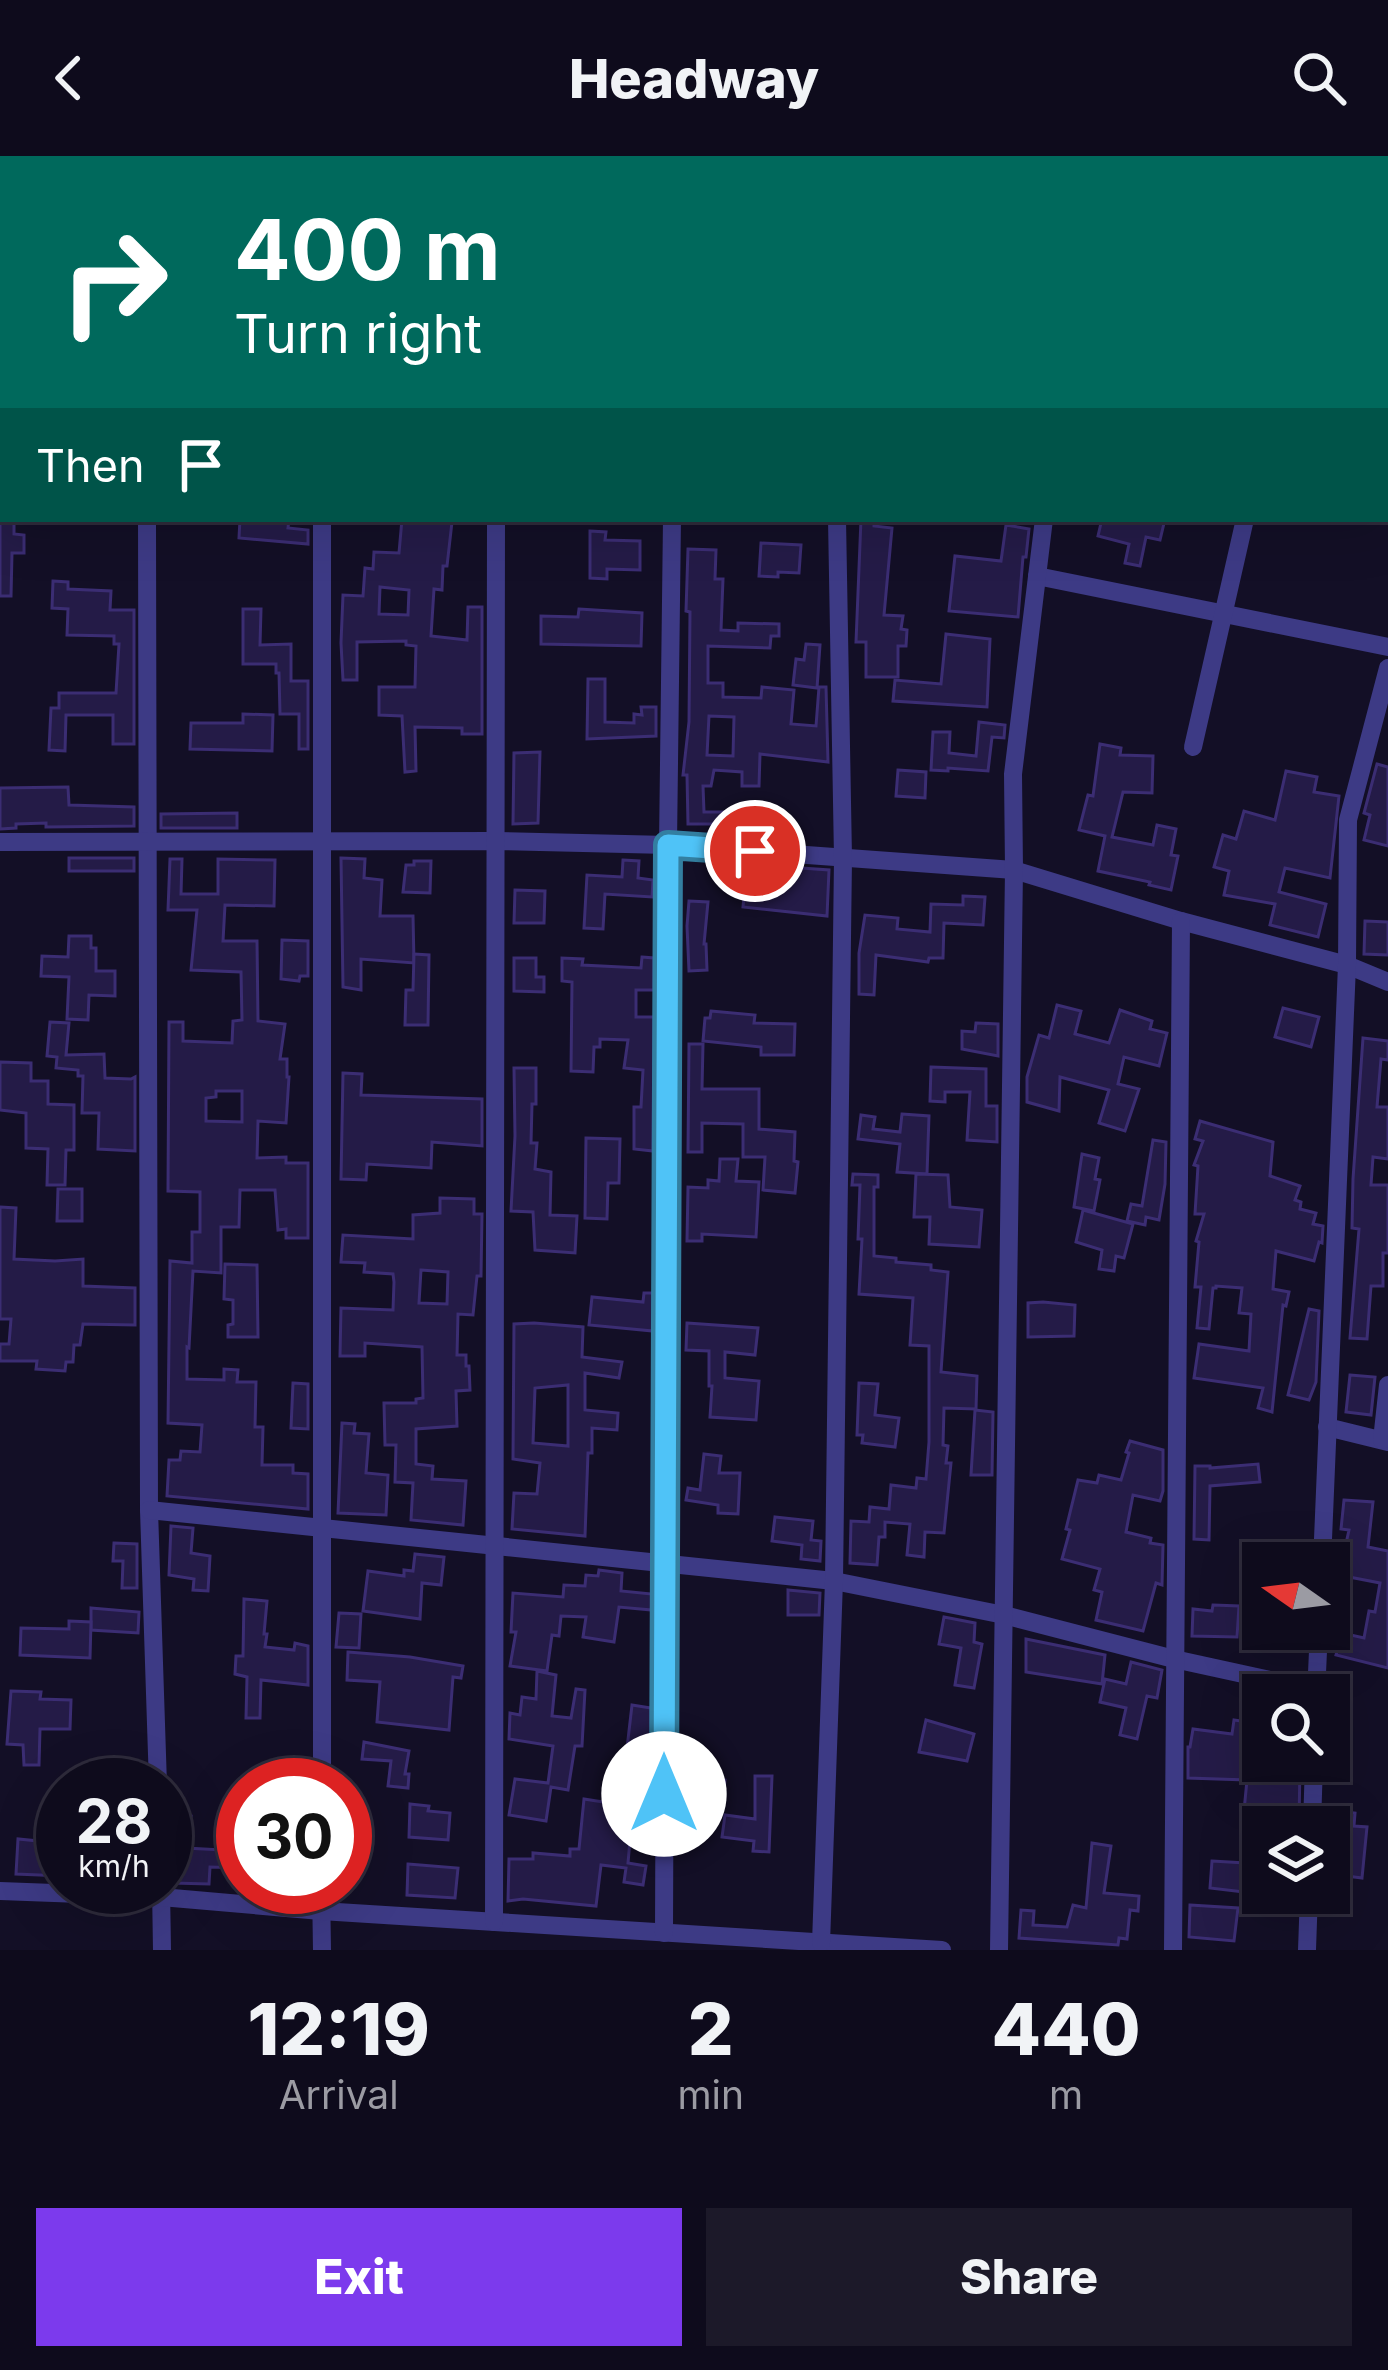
<!DOCTYPE html>
<style>
:root{--surface:#0e0b1c;--page:#1c1929;--text:#f1f3f6;--muted:#9b9ba3;--line:#2e2b3b;--accent:#7c3aed}
body{margin:0;font-family:Inter,sans-serif;background:var(--page);color:var(--text);height:100vh;display:flex;flex-direction:column;font-size:45px;white-space:nowrap}
*{box-sizing:border-box;margin:0}
p{font-size:39px;color:var(--muted)}
.icon{flex:none;width:66px;height:66px;fill:none;stroke:currentColor;stroke-width:2;stroke-linecap:round;stroke-linejoin:round}
.map{position:relative;height:1794px;overflow:hidden}
.panel{display:flex;flex-direction:column;background:var(--surface);flex:1}
.panel>*{flex:none}
.hud{position:absolute;left:0px;top:0px;width:1389px;height:366px;box-shadow:0 12px 48px #0002,0 0 0 3px var(--line);background:#00695c;color:#fff;overflow:hidden}
.needle{width:78px;rotate:284deg}
.fabs{position:absolute;left:1242px;top:1386px;display:grid;gap:24px}
.fabs a{display:grid;place-items:center;width:108px;height:108px;border-radius:0px;background:var(--surface);box-shadow:0 12px 48px #0002,0 0 0 3px var(--line);font-size:60px}
.speed{position:absolute;left:36px;top:1602px;display:flex;gap:24px;font-size:60px;font-weight:700;text-align:center}
.speed>*{display:grid;place-content:center;width:156px;height:156px;border-radius:50%;background:var(--surface);box-shadow:0 12px 48px #0002,0 0 0 3px var(--line);line-height:1}
.speed small{font-size:30px;font-weight:400}
.speed .limit{border:18px solid #d22;background:#fff;color:#111}
.pin{position:absolute;display:grid;place-items:center;width:102px;height:102px;color:#fff;margin:-51px;border:6px solid #fff;border-radius:50%;box-shadow:0 3px 12px #0007}
.me{position:absolute;width:132px;margin:-66px;rotate:0deg;stroke-linejoin:round;filter:drop-shadow(0 0 9px #0008)}
.turn{display:flex;align-items:center;gap:42px;height:252px;padding:0 36px;font-size:54px}
.turn .icon{width:156px;height:156px;stroke-width:2.5}
.turn b{display:block;font-size:84px;line-height:102px}
.then{display:flex;align-items:center;height:114px;padding:0 36px;background:#0003;gap:24px;font-size:45px}
.eta{display:flex;justify-content:space-evenly;align-items:center;height:204px;text-align:center}
.eta b{font-size:72px;font-weight:800;line-height:84px}
.primary-button{display:flex;gap:24px;margin-top:auto;padding:24px 36px}
.primary-button a{flex:1;height:138px;border-radius:0px;background:var(--accent);color:#fff;font-size:48px;font-weight:800;line-height:138px;text-align:center}
.primary-button a+a{background:var(--page);color:var(--text)}
header{display:flex;justify-content:space-between;align-items:center;height:156px;padding:0 36px;background:var(--surface);font-size:54px;font-weight:800}
.map>svg:first-child{display:block}
.building{fill:#241b47;stroke:#3b2d73;stroke-width:3;fill-rule:evenodd}
.lines{fill:none;stroke-linecap:round;stroke-linejoin:round}
.minor{stroke:#3d3a85;stroke-width:18}
.route-casing{stroke:#337fa1;stroke-width:30}
.route{stroke:#4fc3f7;stroke-width:21}
</style>
<header><svg class="icon" aria-label="back" viewBox="0 0 24 24"><path d="M15 5l-7 7 7 7"/></svg>Headway<svg class="icon" aria-label="search" viewBox="0 0 24 24"><circle cx="10" cy="10" r="6"/><path d="M15 15l6 6"/></svg></header>
<div class="map">
<svg width="1388" height="1794" viewBox="0 0 1388 1794">
<rect width="100%" height="100%" fill="#130f26"/>
<g class="building">
<path d="M0,363H14V378L24,379V397H12L11,440H0Z"/>
<path d="M240,363H289L288,372L308,374V388L239,382Z"/>
<path d="M402,363L452,366L447,410H443L442,434L434,433L431,480L467,484L468,451H482V578H462V572L415,571L416,615L405,616L402,560L379,559V531H415L416,490L406,489V485L357,486V524H343L341,487L343,439L363,440L365,412L373,413L374,396L399,397ZM380,431L409,434L408,459L379,458Z"/>
<path d="M861,363H874V370L892,372L884,459L903,460L901,473L907,474L906,490H898V521H866V486H856Z"/>
<path d="M1102,363H1136L1149,366L1150,363H1165L1160,384L1146,381L1140,410L1125,407L1129,388L1098,380Z"/>
<path d="M1006,369L1029,373L1026,401H1023L1018,461L949,455L955,400L1001,405Z"/>
<path d="M590,375L606,376L605,384L640,385V414L607,413V423L590,422Z"/>
<path d="M761,387L801,389L799,417L778,416V421L759,420Z"/>
<path d="M688,393L716,394L715,423H723L721,474L738,475V467L779,468V480H771L770,492L708,490V527H723V541L761,542L762,531L794,534L791,568L816,570L819,531H826L828,606L760,598L759,630H742V616L714,614L711,630H703L704,656H729V668H688L687,619H683L689,566L690,456L686,455ZM709,560L734,561L733,600L707,599Z"/>
<path d="M53,425L68,426V433L111,435L110,454H134V588H113V559H66L65,595L49,594L51,552H59V537H116L119,488H114V480L67,479L68,453L52,452Z"/>
<path d="M243,453H261L260,489L291,488V525H308V593H299V558H280L279,517H276V508H243Z"/>
<path d="M579,453L642,457L641,490L541,488V460L578,461Z"/>
<path d="M946,478L990,483L987,551L893,545L895,524L941,528Z"/>
<path d="M806,488L820,489L817,532L793,529L796,503L804,504Z"/>
<path d="M588,523H605V566L634,567V558L642,559L641,551H656V580L587,583Z"/>
<path d="M243,558L273,559L272,595L190,593L191,567H243Z"/>
<path d="M979,566L1005,569L1004,582L992,581L988,615L948,612V615L931,614L933,576H950L949,597L976,600Z"/>
<path d="M1100,588L1121,592L1120,599L1153,600L1152,637L1123,636L1112,681L1153,689L1157,669L1176,673L1171,699L1178,700L1171,734L1149,729L1150,726L1098,715L1105,680L1079,674L1088,639L1093,640Z"/>
<path d="M540,596L538,667L513,668L514,597Z"/>
<path d="M1377,608L1388,611V690L1364,684L1370,659L1364,657Z"/>
<path d="M898,614L926,616L925,642L896,640Z"/>
<path d="M1286,615L1317,621L1314,636L1339,640L1330,722L1285,712L1279,736L1326,748L1318,781L1270,769L1275,748L1224,739L1229,715L1214,711L1223,679L1236,683L1244,655L1275,664Z"/>
<path d="M68,631L69,649L134,651V670L46,671V667L16,668V672L0,673V632Z"/>
<path d="M237,657V672H161V658Z"/>
<rect x="69" y="702" width="65" height="13"/>
<path d="M341,702L365,703L364,722L382,724L380,760H413L414,807L361,803V834L343,831Z"/>
<path d="M170,703H182L181,738H218V703L275,704L274,750L225,749L223,785H257L258,865L285,868L280,903H287V921H289L286,967L258,965L257,1002L286,1001V1007H308V1082H286V1073L278,1074L275,1034H240L239,1071H221V1117L193,1115L189,1192L187,1191V1223L224,1224V1213L238,1214L237,1226H256L255,1271H263L262,1309H293V1317L308,1318V1353L167,1340L169,1304H180L181,1295L200,1296L202,1269L168,1267L170,1105L192,1107V1076H200V1036L168,1035L169,866H183V885L232,887L233,865L242,864L241,816L191,814L197,754H168ZM216,935H242V966L206,965V942L216,941Z"/>
<path d="M623,704L639,705L638,722L653,724L652,741L605,738L603,773L584,772L587,719L622,721Z"/>
<path d="M414,705H431L430,737L403,736L406,709H414Z"/>
<path d="M731,707L829,714L827,760L743,751L745,731L728,729Z"/>
<path d="M515,734L545,735L544,767H514Z"/>
<path d="M963,740L985,741L983,769L944,767L943,802H929L928,806L876,799L874,839L859,838V797L865,759L898,762L897,773L930,776L931,748L963,749Z"/>
<path d="M689,745L708,746L704,788H706L707,814L689,815L687,770Z"/>
<path d="M1365,765L1388,766V799L1364,798Z"/>
<path d="M69,780H91V792H96V815H115V840L89,839L88,864L67,863L69,821L41,820L42,800L68,801Z"/>
<path d="M282,784L308,785V820H300L299,825L281,823Z"/>
<path d="M414,798L429,799L428,869H405L406,834H413Z"/>
<path d="M642,801L654,802V834H636V861H654L653,995L634,993V951H641L643,914L624,912L628,884L600,883V891H594L593,916L571,915L572,826L562,825V802L583,803L582,809L641,812Z"/>
<path d="M514,802H536V821H544V836L514,835Z"/>
<path d="M1057,849L1081,855L1075,878L1109,887L1120,854L1152,865L1150,873L1167,877L1159,910L1124,901L1118,928L1139,933L1125,975L1099,967L1109,934L1060,921L1059,955L1027,946V921L1039,879L1049,882Z"/>
<path d="M1283,852L1319,861L1311,891L1275,881Z"/>
<path d="M711,855L755,859L754,867L795,868L794,899H761V891L703,885L705,862H710Z"/>
<path d="M50,866L69,867L66,899L104,898L105,922L131,923L135,921V995L98,993L99,957H82L83,920H78V914L56,912L57,901L47,900Z"/>
<path d="M976,867L998,868V900L962,893V875L975,876Z"/>
<path d="M1363,882L1388,885V904L1381,903L1377,951H1388V1003L1373,1001L1371,1029H1388V1097H1383V1130H1371L1367,1183L1350,1182L1359,1073L1352,1072L1353,1023Z"/>
<path d="M689,888H703L702,933H759V973L795,976L794,1005L798,1006L795,1037L763,1034L765,1001H743V968L702,967V996H688Z"/>
<path d="M0,906L31,907V925H48V948L74,949V994H66L65,1029H47L48,993L26,992V957L0,954Z"/>
<path d="M931,911L986,913V950H997V986L967,984L970,936H945V946L930,945Z"/>
<path d="M514,912H536V948H532L531,987H537L535,1013L551,1016L550,1059L577,1060L575,1097L535,1094L533,1056L511,1055L515,980Z"/>
<path d="M343,917L362,918L361,939L482,943V990L432,986L431,1012L367,1008L366,1024L341,1023Z"/>
<path d="M902,958L929,960L927,1018L897,1016L900,988L858,983L861,959L875,961L873,973L900,976Z"/>
<path d="M1200,965L1273,986L1270,1020L1300,1030L1295,1044L1301,1046L1300,1053L1316,1057L1313,1068L1323,1070L1322,1087L1319,1086L1314,1105L1276,1095L1273,1133L1289,1136L1286,1150L1283,1149L1272,1256L1258,1252L1263,1232L1194,1222L1199,1188L1249,1195L1251,1158L1239,1157L1242,1132L1216,1130V1132H1213L1209,1173L1197,1172L1201,1131H1195L1199,1086L1196,1085L1204,1058H1195L1198,1010L1194,1009L1203,985L1195,983Z"/>
<path d="M586,982L620,983L619,1027H608L607,1063L585,1062Z"/>
<path d="M1153,984L1166,986L1165,1028L1159,1064L1146,1061L1145,1069L1127,1065L1131,1048L1142,1050Z"/>
<path d="M1082,998L1099,1002L1095,1023L1100,1024L1094,1055L1074,1051Z"/>
<path d="M720,1003H738L736,1025L759,1026L756,1081L702,1078V1085H687L688,1031L708,1032V1024L719,1025Z"/>
<path d="M853,1018L878,1019V1031H874V1100L896,1102V1106L931,1109V1114L948,1116L941,1216L977,1220L976,1253L944,1252L943,1289L948,1290L946,1307H951L944,1377L925,1376L924,1401L907,1399L910,1368L885,1366V1381H879L877,1409L850,1407L851,1365L869,1366L870,1351L889,1353L891,1329L916,1332L917,1322L926,1323L929,1286V1190L910,1189L913,1142L859,1138L862,1083H858L860,1029H852Z"/>
<path d="M916,1018L948,1019L950,1051L982,1054L979,1091L929,1088L930,1061H914Z"/>
<path d="M58,1033H82V1065H57Z"/>
<path d="M440,1042L474,1043V1058H482L481,1120H477L473,1159L458,1158L457,1199H466V1210H469L470,1234L456,1235L457,1270L416,1273V1308L433,1310L432,1323L466,1325L463,1369L411,1364L413,1327L395,1326L396,1289H385L384,1247H416V1243L423,1242L422,1191L365,1187V1200H340L341,1152L393,1154L394,1126L393,1118L364,1116L365,1107L341,1106L343,1079L413,1083V1059L440,1057ZM421,1114L448,1116L447,1148L419,1147Z"/>
<path d="M0,1051L16,1052L14,1103L55,1105L83,1103V1130L135,1132V1169L83,1168L80,1189H74L73,1206H66L65,1215L36,1213L37,1205H0V1188H9L11,1163H0Z"/>
<path d="M1083,1054L1133,1068L1124,1102L1116,1100L1114,1115L1099,1113L1102,1094L1076,1086Z"/>
<path d="M225,1108L257,1109L258,1181H228V1169L233,1168V1144L224,1143Z"/>
<path d="M644,1137H653V1175L589,1169L592,1141L643,1146Z"/>
<path d="M1043,1146L1075,1149L1074,1180L1028,1181V1147Z"/>
<path d="M1309,1153L1319,1155L1316,1226L1309,1244L1288,1239Z"/>
<path d="M534,1167L583,1171L582,1201L622,1206L619,1222L585,1217V1254L618,1257L617,1274L592,1272V1297H588L585,1380L512,1373L514,1337L537,1338L540,1307L513,1303L514,1168ZM568,1229V1290L533,1287L535,1232Z"/>
<path d="M687,1167L758,1172L755,1199L725,1196V1222L759,1225L756,1264L710,1261L712,1230H709V1195L686,1194Z"/>
<path d="M1350,1219L1375,1221L1371,1259L1346,1256Z"/>
<path d="M293,1227L308,1228V1273L291,1272Z"/>
<path d="M859,1227L878,1228L875,1259L899,1262L895,1291L862,1287L863,1279H857Z"/>
<path d="M975,1254L993,1256L992,1319H971Z"/>
<path d="M342,1267L355,1268L354,1277L369,1278L366,1317L388,1319L386,1359L338,1357Z"/>
<path d="M1130,1285L1163,1294V1335L1160,1345L1133,1339L1126,1376L1151,1382L1150,1387L1163,1389L1162,1429L1156,1427L1143,1475L1096,1464L1102,1436L1094,1434L1100,1413L1062,1403L1070,1374L1066,1373L1078,1324L1097,1327L1099,1319L1121,1324L1129,1297L1126,1296Z"/>
<path d="M704,1298L721,1300L719,1317H740L738,1358L718,1357V1349L686,1344L688,1332L700,1334Z"/>
<path d="M1258,1308L1260,1326L1210,1330L1209,1384L1194,1383L1195,1310H1210V1312Z"/>
<path d="M1344,1344L1373,1346L1368,1391L1388,1395V1512L1336,1499L1342,1477L1364,1482L1369,1455L1375,1456L1380,1427L1339,1419L1349,1374L1341,1373Z"/>
<path d="M775,1361L813,1365L811,1384L821,1385L820,1405L801,1403L802,1389L772,1385Z"/>
<path d="M171,1370L193,1372L191,1397L210,1400L208,1435L193,1434L194,1423L169,1419Z"/>
<path d="M114,1387L137,1388V1432H122L123,1405H113Z"/>
<path d="M415,1398L444,1401L441,1429L422,1427L420,1463L363,1455L368,1415L404,1420V1414L413,1415Z"/>
<path d="M599,1414L622,1417L621,1435L652,1438V1454L619,1451L614,1486L583,1481L586,1461L561,1460L559,1480L552,1479L547,1515L510,1510L516,1476H511L513,1437L563,1441L564,1429L585,1430L586,1419L598,1420Z"/>
<path d="M788,1434L820,1437L819,1459H788Z"/>
<path d="M244,1443L267,1445L264,1478H267L265,1491L294,1494L295,1487L308,1490V1529L261,1524L260,1562H246L247,1521L235,1518L236,1500H243Z"/>
<path d="M1213,1449L1239,1450L1237,1481L1192,1480L1193,1453L1212,1455Z"/>
<path d="M91,1452L139,1456L138,1477L91,1474Z"/>
<path d="M339,1457L361,1458L359,1492L336,1491Z"/>
<path d="M944,1461L975,1467L974,1486L982,1488L974,1532L955,1529L961,1492L939,1488Z"/>
<path d="M69,1465L91,1466L90,1502L20,1499L21,1472L69,1473Z"/>
<path d="M1026,1483L1105,1499L1102,1528L1026,1516Z"/>
<path d="M348,1496L410,1501L463,1510L461,1522L453,1521L449,1574L377,1566L380,1526L347,1524Z"/>
<path d="M1131,1506L1162,1514L1157,1542L1147,1540L1137,1583L1120,1579L1126,1552L1100,1546L1105,1523L1126,1528Z"/>
<path d="M537,1515L556,1519L552,1560L571,1562L576,1533L585,1534L582,1590H575L568,1634L551,1631L546,1665L509,1659L515,1623L548,1627L553,1590L509,1583L510,1557L520,1559L522,1541L536,1543Z"/>
<path d="M11,1535L41,1536L40,1543L71,1544L70,1573H40L39,1609H24L23,1589L7,1588Z"/>
<path d="M632,1549L651,1552V1631L636,1629L629,1667L631,1670H651V1684H630L628,1707L646,1710L643,1729L624,1726L626,1712L601,1709L596,1750L523,1743L508,1745L509,1703H533V1697L570,1700V1693H579L584,1643L616,1648L620,1601H626Z"/>
<path d="M926,1564L974,1578L967,1605L919,1596Z"/>
<path d="M1234,1564L1248,1566L1245,1595L1263,1597V1605H1300L1299,1671L1260,1666L1261,1657L1244,1655L1247,1624L1188,1622V1591H1190L1193,1573L1232,1578Z"/>
<path d="M364,1586L409,1595L405,1618H409L408,1632L388,1630L391,1605L362,1603Z"/>
<path d="M684,1611L706,1613L705,1622L725,1624L723,1649L680,1644Z"/>
<path d="M755,1620H772L769,1696L753,1695L754,1685L722,1681L725,1659L755,1663Z"/>
<path d="M410,1648L429,1650L428,1655L450,1657L448,1684L409,1681Z"/>
<path d="M1334,1655L1355,1657L1354,1670L1367,1671L1362,1722L1331,1718Z"/>
<path d="M174,1658L191,1660L186,1692L222,1694L224,1661H243V1712L210,1711L209,1728L173,1727Z"/>
<path d="M40,1674L63,1675V1720L16,1718L18,1683L39,1685Z"/>
<path d="M1092,1687L1111,1690L1104,1737L1139,1740L1138,1755L1130,1754L1127,1783L1119,1782L1118,1789L1019,1782L1021,1754L1034,1755L1033,1769L1067,1771L1073,1749L1086,1752Z"/>
<path d="M1212,1705L1262,1708L1261,1738L1210,1732Z"/>
<path d="M408,1708L458,1712L455,1742L407,1739Z"/>
<path d="M1190,1749L1238,1752L1234,1785L1189,1781Z"/>
</g>
<g class="lines">
<g class="minor">
<path d="M166,3V0"/>
<path d="M390,3V0"/>
<path d="M620,3V0"/>
<path d="M860,3L861,0"/>
<path d="M1085,3V0"/>
<path d="M1322,3V0"/>
<path d="M1386,95H1388"/>
<path d="M0,205H3"/>
<path d="M1386,337L1388,338"/>
<path d="M147,363L149,1354L158,1629"/>
<path d="M1037,420L1388,491"/>
<path d="M1193,591L1245,363"/>
<path d="M0,686L494,685L668,689L1014,714L1181,765L1347,809L1388,826"/>
<path d="M1327,1271L1388,1286"/>
<path d="M1382,1284L1388,1229"/>
<path d="M149,1354L834,1425L1004,1459L1174,1503L1316,1534"/>
<path d="M1322,1407L1347,809L1348,664L1388,512"/>
<path d="M1316,1539L1319,1473"/>
<path d="M322,1629V363"/>
<path d="M1312,1671L1314,1605"/>
<path d="M161,1731L162,1794"/>
<path d="M321,1731L322,1794"/>
<path d="M0,1735L161,1741L321,1755L942,1794"/>
<path d="M494,1766L496,363"/>
<path d="M664,1777L668,689L672,363"/>
<path d="M821,1787L834,1425L843,702L837,363"/>
<path d="M999,1794L1014,714L1013,618L1044,363"/>
<path d="M1173,1794L1181,765"/>
<path d="M1307,1794L1309,1737"/>
</g>
</g>
<g class="lines">
<g class="route-casing">
<path id="route" d="M664,1638L668,689L755,695"/>
</g>
<use href="#route" class="route"/>
</g>
</svg>
<div class="fabs">
<a><svg class="needle" viewBox="-14 -14 28 28"><path d="M0-13l5 13h-10z" fill="#e53935"/><path d="M0 13l5-13h-10z" fill="#9b9ba3"/></svg></a>
<a><svg class="icon" aria-label="search" viewBox="0 0 24 24"><circle cx="10" cy="10" r="6"/><path d="M15 15l6 6"/></svg></a>
<a><svg class="icon" aria-label="layers" viewBox="0 0 24 24"><path d="M12 4l9 5-9 5-9-5zM3 14l9 5 9-5"/></svg></a>
</div>
<div class="speed"><div>28<small>km/h</small></div><div class="limit">30</div></div>
<div class="pin" style="left:755px;top:695px;background:#d93025"><svg class="icon" aria-label="arrive" viewBox="0 0 24 24"><path d="M6 21V4h12l-3 4 3 4H6"/></svg></div>
<svg class="me" style="left:664px;top:1638px" viewBox="-20 -20 40 40"><circle r="19" fill="#fff"/><path d="M0-13L10 11 0 6-10 11z" fill="#4fc3f7"/></svg>
<div class="hud">
<div class="turn"><svg class="icon" aria-label="right" viewBox="0 0 24 24"><path d="M7 20v-9h11M14 6l5 5-5 5"/></svg><div><b>400 m</b>Turn right</div></div>
<div class="then">Then<svg class="icon" aria-label="arrive" viewBox="0 0 24 24"><path d="M6 21V4h12l-3 4 3 4H6"/></svg></div>
</div>
</div>
<section class="panel">
<div class="eta">
<div><b>12:19</b><p>Arrival</p></div>
<div><b>2</b><p>min</p></div>
<div><b>440</b><p>m</p></div>
</div>
<div class="primary-button"><a>Exit</a><a>Share</a></div>
</section>
